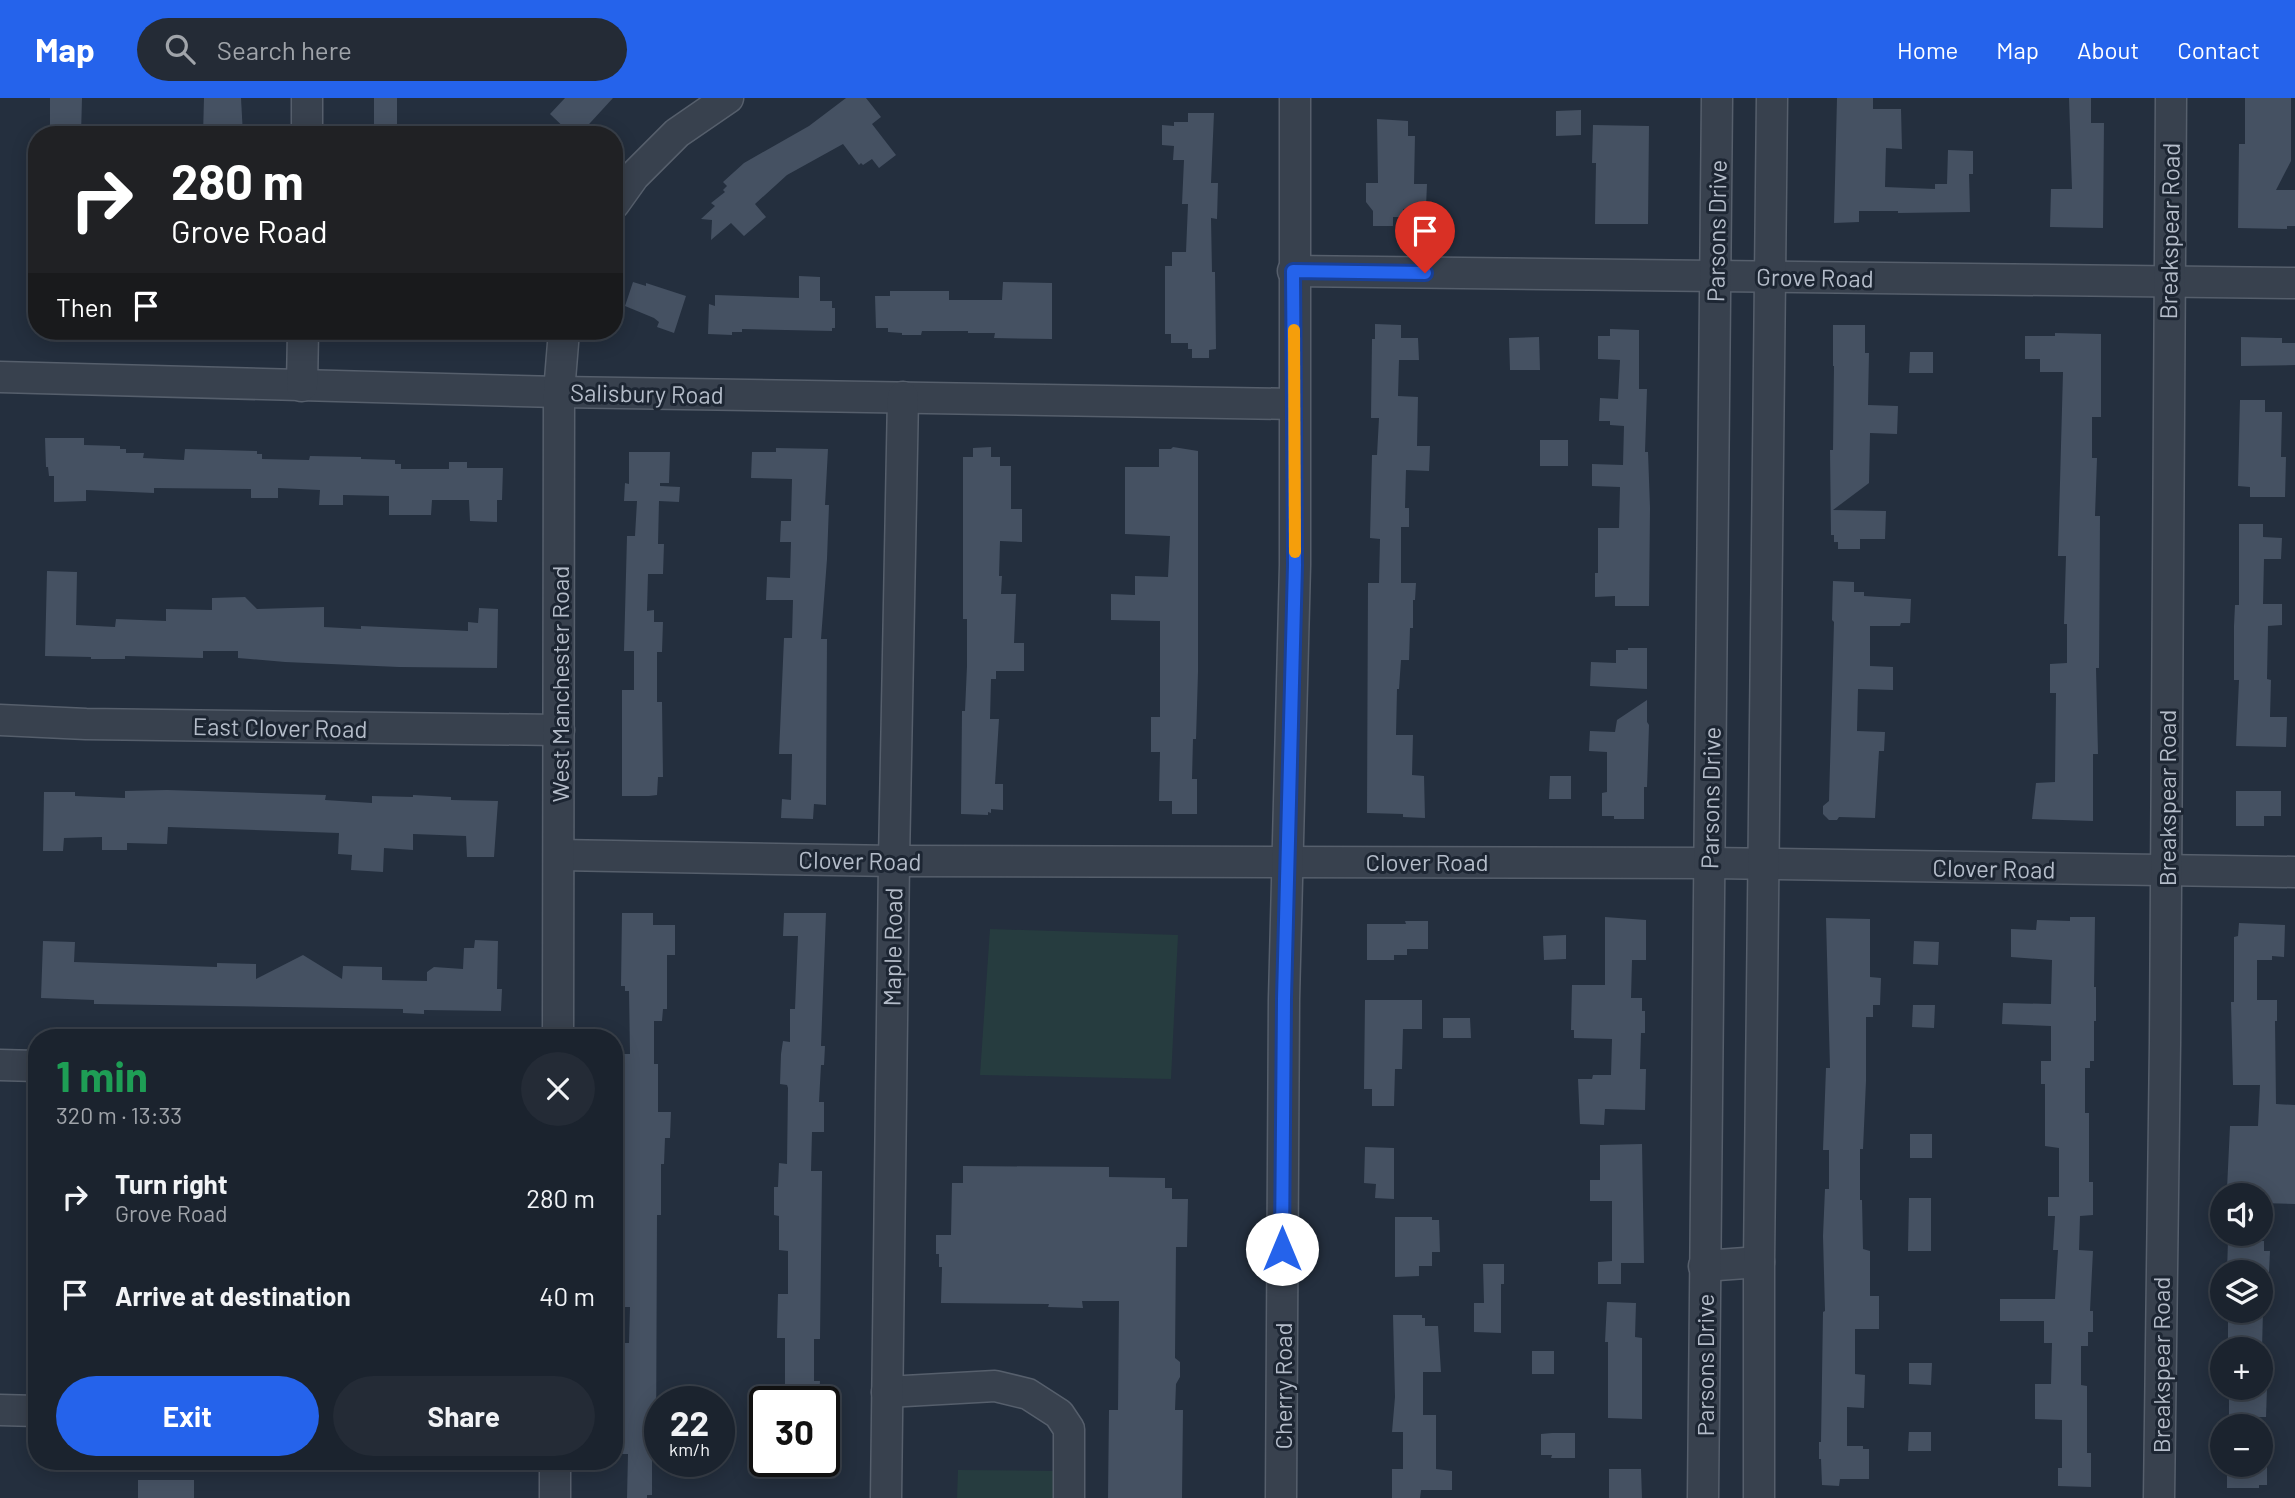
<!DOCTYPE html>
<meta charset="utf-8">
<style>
:root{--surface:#1b232e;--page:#242b36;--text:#f1f3f6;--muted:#a0a4aa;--line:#39404a;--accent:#2563eb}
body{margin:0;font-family:Barlow,sans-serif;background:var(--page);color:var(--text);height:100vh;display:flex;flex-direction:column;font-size:26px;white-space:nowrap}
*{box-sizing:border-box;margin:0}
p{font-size:23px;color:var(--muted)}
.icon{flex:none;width:38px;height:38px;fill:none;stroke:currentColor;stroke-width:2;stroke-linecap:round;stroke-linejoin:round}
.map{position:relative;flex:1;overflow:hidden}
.sheet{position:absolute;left:28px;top:931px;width:595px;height:441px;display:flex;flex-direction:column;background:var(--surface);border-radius:28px;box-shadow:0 4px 18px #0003,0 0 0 2px var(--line)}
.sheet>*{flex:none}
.banner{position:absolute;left:28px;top:28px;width:595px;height:214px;border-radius:28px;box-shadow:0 4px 18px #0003,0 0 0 2px var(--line);background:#202124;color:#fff;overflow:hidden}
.tools{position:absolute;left:2210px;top:1085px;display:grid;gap:14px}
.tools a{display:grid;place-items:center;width:63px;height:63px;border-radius:50%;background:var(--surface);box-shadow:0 4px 18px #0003,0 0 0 2px var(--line);font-size:35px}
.speed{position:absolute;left:644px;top:1288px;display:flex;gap:14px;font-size:35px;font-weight:700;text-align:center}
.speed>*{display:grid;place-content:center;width:91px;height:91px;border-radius:50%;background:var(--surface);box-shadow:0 4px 18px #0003,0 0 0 2px var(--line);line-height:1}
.speed small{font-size:18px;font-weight:400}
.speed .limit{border:4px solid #111;border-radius:10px;background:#fff;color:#111}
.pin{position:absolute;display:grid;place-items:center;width:60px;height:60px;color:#fff;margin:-72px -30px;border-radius:50% 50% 50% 0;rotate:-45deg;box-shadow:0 0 7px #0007}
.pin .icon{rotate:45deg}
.me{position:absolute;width:77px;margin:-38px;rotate:0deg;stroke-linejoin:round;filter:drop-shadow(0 0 5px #0008)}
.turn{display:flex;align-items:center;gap:24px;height:147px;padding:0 28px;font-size:32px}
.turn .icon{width:91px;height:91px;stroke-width:2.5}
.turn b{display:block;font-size:49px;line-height:60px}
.then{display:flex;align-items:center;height:66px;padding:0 28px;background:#0003;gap:14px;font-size:26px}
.round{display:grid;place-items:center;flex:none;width:74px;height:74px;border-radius:37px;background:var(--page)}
.overview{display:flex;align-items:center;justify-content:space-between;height:119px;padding:0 28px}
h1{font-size:42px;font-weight:700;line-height:52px;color:#1e9e55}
.cta{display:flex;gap:14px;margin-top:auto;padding:14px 28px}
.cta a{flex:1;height:80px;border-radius:42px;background:var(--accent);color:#fff;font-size:28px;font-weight:700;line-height:80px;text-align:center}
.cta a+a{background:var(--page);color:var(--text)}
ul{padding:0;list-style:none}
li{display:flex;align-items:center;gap:21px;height:98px;padding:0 28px}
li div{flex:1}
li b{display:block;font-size:26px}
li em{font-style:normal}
header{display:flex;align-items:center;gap:42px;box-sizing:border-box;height:98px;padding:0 35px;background:var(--accent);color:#fff}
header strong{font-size:33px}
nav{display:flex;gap:38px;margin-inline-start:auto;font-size:24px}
.search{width:490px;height:63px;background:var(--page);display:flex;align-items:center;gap:18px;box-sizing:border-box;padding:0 24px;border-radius:38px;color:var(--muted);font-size:26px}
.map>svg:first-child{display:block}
.green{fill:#263c3f}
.building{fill:#455162}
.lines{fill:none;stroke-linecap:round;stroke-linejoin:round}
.minor-casing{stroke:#565f6c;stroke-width:33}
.minor{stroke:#38414e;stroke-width:30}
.route-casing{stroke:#184099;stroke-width:18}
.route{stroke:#2563eb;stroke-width:12}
.slow{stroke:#f59e0b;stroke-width:12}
.labels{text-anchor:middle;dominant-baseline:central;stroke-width:6;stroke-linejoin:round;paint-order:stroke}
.street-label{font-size:24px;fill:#b4bcc9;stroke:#1d2633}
</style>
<header>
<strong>Map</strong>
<div class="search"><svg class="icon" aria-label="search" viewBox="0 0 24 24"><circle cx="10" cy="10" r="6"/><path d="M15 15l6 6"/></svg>Search here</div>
<nav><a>Home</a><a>Map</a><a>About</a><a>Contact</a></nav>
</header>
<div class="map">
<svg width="2295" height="1400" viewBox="0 0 2295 1400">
<rect width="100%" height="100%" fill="#242f3e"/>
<g class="green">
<path d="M990,831L1178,837L1171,981L980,977Z"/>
<path d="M958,1372L1055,1373V1400H957Z"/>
</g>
<g class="building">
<path d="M50,0H82L81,37H50Z"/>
<path d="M204,0H241L243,37H203Z"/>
<rect x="374" y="0" width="23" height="37"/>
<path d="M565,0H613L579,37H572L550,16Z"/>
<path d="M846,0H866L881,19L872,26L896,57L879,70L872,61L863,67L861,65L859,67L843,46L787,77L755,106L766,119L744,138L731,125L711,142L712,122L701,121L715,108L711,105L725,94L723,92L727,88L723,84L744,65L809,28Z"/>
<path d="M1837,0H1873V11H1901L1902,51L1886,50L1885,89L1935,91V86H1947L1948,52L1973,53V76H1969L1970,114L1898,115V113H1859V124L1834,125Z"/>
<path d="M2069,0H2091V25H2104L2103,130L2050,129L2051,91H2072Z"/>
<path d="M2245,0H2291V63L2276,92H2295V128H2287V131L2238,130L2239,46H2245Z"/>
<path d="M1581,12V37L1556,38V13Z"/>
<path d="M1188,15H1214L1211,85H1218L1217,121L1211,120L1212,174H1215L1216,251L1209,252V260H1192V251H1188V245H1171V236H1165V168H1172V154H1186L1188,106H1182L1184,62H1173L1174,48L1162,47V27L1174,28V24H1188Z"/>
<path d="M1377,21L1408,23V38H1415L1414,86H1427L1426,109L1403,111V119H1393V128H1373V113L1366,104V85H1378Z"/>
<path d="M1593,27L1649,28L1648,126H1595L1596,65H1592Z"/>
<path d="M799,178L820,179V203H832V210H835V230H832V233L742,231V234H732V237L708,236L709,206L715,208V197L799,200Z"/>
<path d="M633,184L646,188V185L686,198L674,235L657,229L659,224L654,220L625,208Z"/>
<path d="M1003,184L1052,185V241L994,240L995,235H968V233H922L921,237H902V235L888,234V230H876L875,198H890V193H949V202H1002Z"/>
<path d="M1375,226L1401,227V240H1418L1419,262H1399L1398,298L1418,299L1417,348H1430L1429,373L1406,372L1405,410H1409V429H1401V485H1416L1415,502H1413V530H1410L1409,562H1401L1399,591H1397L1396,637H1413L1412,677L1424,678L1425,720L1403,719V716L1367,715L1368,485H1379L1380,441L1370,440L1372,357H1377L1379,320H1371L1372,241H1375Z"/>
<path d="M1833,227H1865V255H1869L1868,307L1898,308L1897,336L1870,335L1869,385L1833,412L1886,413L1885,441H1860V451H1838V444H1834V437H1831L1830,352H1833L1834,268H1833Z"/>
<path d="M1610,231L1639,232V291H1647L1645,354H1648L1650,410L1649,508H1615V498L1595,499V475H1598V430H1619L1620,389L1592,388V366L1623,367L1624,328L1610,327V323H1599L1600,300L1618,301L1620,262L1598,261V238H1610Z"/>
<path d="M2055,235L2101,236V319H2092V360H2097L2095,418H2100L2099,570H2096L2098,656H2093V723L2032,721L2036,685L2055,684L2056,595H2050V566L2067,565V526H2064L2066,458H2058L2063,274H2040V261H2025V238H2055Z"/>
<path d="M1539,239L1540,272H1510L1509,240Z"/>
<path d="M2241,239L2278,240H2282V245H2295V267L2241,268Z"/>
<path d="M1910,254H1933V275H1909Z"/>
<path d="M2240,302H2265V314H2282L2281,359H2286L2285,399H2250V389L2238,388Z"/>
<path d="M45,340H84V347L120,348V351H126V355H144L143,360L184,362L185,351L257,353V356H262V361L309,362L310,358L361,359V361L395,362V366H401V371H449V364H467V370H503L502,402H497V424L470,423L469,402H432L431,417H389V398L343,397V407H319L320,392L278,390V400H251V391L154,390V395L86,392V403L54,404V378H49L48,369H46Z"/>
<rect x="1540" y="342" width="28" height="26"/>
<path d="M991,349V359H1000V368H1011V411H1022V444L1000,443L999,478H1002L1001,496H1016L1014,545H1024V573H996V581H991L990,621H999L995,686H1003V712L991,711V715L988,714V717L961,716L962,613H965L967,568V521H963V359H973V350Z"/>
<path d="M1173,349L1198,353V574L1196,641H1193L1192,681H1197V716H1172V703H1159L1160,654H1151V619H1160V523L1111,522V496L1135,497V478L1168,479L1170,438L1125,436V369H1159V351H1171Z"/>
<path d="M776,350L828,351L825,407H829L827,461L821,541H827L826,707L814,706L813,721L781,720L782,701L791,702L792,656H779L784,540H792L793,502H766L767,479L790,480L791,444H780L781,423H791L792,381L751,380L752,354H776Z"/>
<path d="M629,354H670L669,385H660V388L680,389L679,404L659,403L658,446H664L663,476H648L647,513L654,512V524H663L662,554H657V604H662L663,679H658L657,697L649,698H622V592H634V553H624L627,438H635L637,403H624L625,385L629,386Z"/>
<path d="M2239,426H2263V439L2282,440L2281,461H2264L2263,506H2282V527L2268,528L2267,581L2271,582L2270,619H2287L2286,649L2236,648L2239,582H2234V528L2235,507H2239Z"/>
<path d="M47,473L77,474L76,527L115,529L116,521L166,523V511L212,512V500L245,499L257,511L324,509V529L361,531V528L468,533V524L478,525L479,510L498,511L497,570L399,569L285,564L238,560V553H203V560L125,558V561H91V559L45,558Z"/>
<path d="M1833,483L1854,484V494H1864V498L1911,501L1910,525H1901L1900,528H1870V568L1893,569V592L1858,591L1857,633L1885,634L1884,653H1879L1875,720L1839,719L1837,722H1829L1823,716V708L1829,703L1834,524L1832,522Z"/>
<path d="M1628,550H1647V591L1590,588L1591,564L1616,565V552H1628Z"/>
<path d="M1647,602V624L1649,627L1647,689H1644V721H1614V718H1602V695L1607,694V654L1589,653L1590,633L1615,634L1617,622Z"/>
<path d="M1550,678H1571V701H1549Z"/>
<path d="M167,692L326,697L325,702L372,705V698L413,699V697L451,699V702L498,703L494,759H467L466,738L413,736V752L384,750L383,774L351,772L352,757L338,756L339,735L168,729L167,746L127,745V752H102V739L64,740L63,753H43L44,694H75V698L125,700V693Z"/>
<path d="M2236,693H2281V718H2264V728H2236Z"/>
<path d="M622,815H653V827H675V857H667V911H663L662,923H654V966H658V1014H671L670,1040H665L664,1066H661V1117H657L656,1355H652V1397H647V1400H627L628,1356H620V1342H617L619,1245H629L630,1209H619L620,1172H618L620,956H630L629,893H625V888H621Z"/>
<path d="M784,815H826L821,948H825L824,967H821L819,1004H824V1034H812L811,1073H822V1078L820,1241H814V1283H820L819,1304H785V1240H777L778,1196H788V1153L779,1152V1118L774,1117V1089H778L779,1065L787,1066L788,990L787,987L780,986L781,956L783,943L790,944V911H795L798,838H783Z"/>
<path d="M1605,819L1646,822V862H1632L1631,900H1642V913H1645V935H1641L1640,971H1646L1645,1012L1605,1011L1604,1027L1580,1026L1578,981H1592L1593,977H1611L1612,941L1574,940V932H1571L1572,887H1605Z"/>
<path d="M2070,819H2095L2094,889H2096V923H2094V963H2090V970H2085V1015H2089V1084H2093V1117L2080,1118L2079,1152L2093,1153L2090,1213H2093V1234H2088V1248H2081V1287L2087,1288V1355H2091V1389L2058,1388V1370H2062V1322L2035,1321V1286H2051L2052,1245H2044V1223H2000V1201H2055L2058,1152H2053L2055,1118H2048V1099H2059V1050L2045,1048V986H2041V963H2051V928L2002,926L2003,905L2051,906L2052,862L2011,859V831L2036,832L2037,822L2070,823Z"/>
<path d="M1826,820L1870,821V879L1881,880L1880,907H1873V919H1866V983L1863,1051H1860V1102H1862L1863,1151L1870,1153V1198H1879V1231H1855V1276L1865,1277L1864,1310L1847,1309V1348H1863V1351H1869V1381H1840L1839,1388L1822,1387L1821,1361H1819V1344H1821L1823,1214L1825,1213L1823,1138L1825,1091H1829V1052H1823L1826,970H1830Z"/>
<path d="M1405,823H1428V851H1407V857H1394V862H1367V826H1406Z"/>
<path d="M2239,825L2285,827L2284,859L2272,858V862H2257V902H2277V923H2275L2276,1006L2295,1007V1106L2261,1105V1097H2232L2227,1091L2230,1028H2258L2260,987H2233L2231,904H2234V839L2238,838Z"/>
<path d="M1566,837V861L1544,862L1543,838Z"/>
<path d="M475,842L498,843L497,891H502L501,913L424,912V916L403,915V911L94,906V902L41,900L43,843L75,844L74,864L217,869V865L256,866V881L303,857L342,881L343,868L382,869V882L427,883V874L434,869L463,871L464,850H474Z"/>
<path d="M1914,843L1939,844L1938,867L1913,866Z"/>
<path d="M1365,902H1422V931H1403L1402,971H1395L1394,1008H1372V991H1364Z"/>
<path d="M1913,907H1935L1934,930L1912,929Z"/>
<path d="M1443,920H1470L1471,940H1443Z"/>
<rect x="1910" y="1036" width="22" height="24"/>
<path d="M1642,1046L1644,1165H1621V1186H1598V1164L1612,1163V1103H1590V1082H1600V1047Z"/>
<path d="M1365,1049L1394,1050V1101L1375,1100L1376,1086L1364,1085Z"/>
<path d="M963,1068L1109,1069V1079L1165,1080V1090H1172V1101H1188L1187,1149H1176L1175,1260L1180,1264V1279L1176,1286L1175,1312H1183L1182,1400H1108L1109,1312H1118L1119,1203H1082L1083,1210L1048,1209L1049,1206L941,1205L942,1169H939V1156H936V1137H951L952,1085H963Z"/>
<path d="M1909,1100H1931V1153H1908Z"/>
<path d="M1395,1119H1432V1122H1439L1440,1154H1432V1168H1419V1178L1395,1179Z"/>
<path d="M2228,1142L2264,1143V1153H2270L2269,1174H2227Z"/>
<path d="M1483,1166H1504V1186H1501V1235L1474,1234V1205H1484Z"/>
<path d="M1607,1204L1636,1205L1635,1239L1642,1240V1321L1608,1320V1244H1605Z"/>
<path d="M2228,1213H2263L2262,1251H2241V1243H2228Z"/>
<path d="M1393,1217H1422V1220H1425V1228H1438L1441,1274H1423V1317H1436V1371L1452,1373V1392H1421L1420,1400H1392V1371H1403V1334H1392L1395,1299Z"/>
<rect x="1532" y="1253" width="22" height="23"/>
<path d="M1909,1265H1932L1931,1287L1909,1286Z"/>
<path d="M2229,1290H2267L2266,1319H2229Z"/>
<path d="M1909,1334H1931V1353H1908Z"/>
<path d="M1552,1335H1575V1360H1551L1552,1357H1541V1336Z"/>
<path d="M2227,1367H2267V1387H2259V1390H2227Z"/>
<path d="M1609,1371H1641L1642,1400H1609Z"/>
<rect x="138" y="1382" width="56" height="18"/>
</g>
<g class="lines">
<g class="minor-casing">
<g id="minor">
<path d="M307,37V0"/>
<path d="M614,106L634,78L677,35L728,0"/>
<path d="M1293,173L2295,185"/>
<path d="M0,279L559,294L1294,306"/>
<path d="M302,288L303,233"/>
<path d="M0,622L86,626L559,632"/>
<path d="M559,757L894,763L1710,765L2295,774"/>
<path d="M558,940L559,294L564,233"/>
<path d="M0,967L37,968"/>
<path d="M1704,1168L1759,1164"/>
<path d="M887,1294L995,1288L1028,1296L1059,1316L1069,1331V1400"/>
<path d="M0,1312L37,1313"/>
<path d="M555,1400V1363"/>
<path d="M886,1400L894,763L903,299"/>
<path d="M1281,1400L1284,901L1295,467V0"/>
<path d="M1703,1400L1717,0"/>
<path d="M1759,1400V1164L1772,0"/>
<path d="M2159,1400L2165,945L2171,0"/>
</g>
</g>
<use href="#minor" class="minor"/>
</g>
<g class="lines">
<g class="route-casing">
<path id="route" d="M1282,1151L1284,901L1295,467L1293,173L1425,175"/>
</g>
<use href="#route" class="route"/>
<path class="slow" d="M1294,232L1295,454"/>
</g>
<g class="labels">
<g class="street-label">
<text transform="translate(1716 133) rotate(-89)">Parsons Drive</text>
<text transform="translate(2169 133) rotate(-89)">Breakspear Road</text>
<text transform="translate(1815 179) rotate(1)">Grove Road</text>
<text transform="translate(647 295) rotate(1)">Salisbury Road</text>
<text transform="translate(559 586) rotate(-90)">West Manchester Road</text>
<text transform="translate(280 629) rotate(1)">East Clover Road</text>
<text transform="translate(1710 700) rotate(-89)">Parsons Drive</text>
<text transform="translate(2166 700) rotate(-90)">Breakspear Road</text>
<text transform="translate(860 762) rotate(1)">Clover Road</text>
<text x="1427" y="763">Clover Road</text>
<text transform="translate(1994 770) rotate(1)">Clover Road</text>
<text transform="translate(892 849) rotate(-89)">Maple Road</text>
<text transform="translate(1704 1267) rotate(-90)">Parsons Drive</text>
<text transform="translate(2160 1267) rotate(-90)">Breakspear Road</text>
<text transform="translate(1282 1288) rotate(-90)">Cherry Road</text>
</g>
</g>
</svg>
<div class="tools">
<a><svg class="icon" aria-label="sound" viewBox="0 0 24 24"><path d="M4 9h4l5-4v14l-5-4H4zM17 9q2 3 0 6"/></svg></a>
<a><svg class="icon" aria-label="layers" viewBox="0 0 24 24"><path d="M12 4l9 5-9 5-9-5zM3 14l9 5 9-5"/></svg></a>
<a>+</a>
<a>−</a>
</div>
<div class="speed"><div>22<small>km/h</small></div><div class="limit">30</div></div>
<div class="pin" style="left:1425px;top:175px;background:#d93025"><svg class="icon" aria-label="arrive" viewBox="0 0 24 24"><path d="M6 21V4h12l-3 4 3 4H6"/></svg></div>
<svg class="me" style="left:1282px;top:1151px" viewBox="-20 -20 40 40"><circle r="19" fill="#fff"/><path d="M0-13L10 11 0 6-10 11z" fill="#2563eb"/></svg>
<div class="banner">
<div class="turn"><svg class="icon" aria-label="right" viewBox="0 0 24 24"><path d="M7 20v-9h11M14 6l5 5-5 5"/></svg><div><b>280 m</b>Grove Road</div></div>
<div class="then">Then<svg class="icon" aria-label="arrive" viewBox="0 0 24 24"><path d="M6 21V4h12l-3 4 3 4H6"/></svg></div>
</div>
<section class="sheet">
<div class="overview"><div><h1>1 min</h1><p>320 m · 13:33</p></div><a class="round"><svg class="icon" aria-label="close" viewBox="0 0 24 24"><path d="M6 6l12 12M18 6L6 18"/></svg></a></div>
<ul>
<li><svg class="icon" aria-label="right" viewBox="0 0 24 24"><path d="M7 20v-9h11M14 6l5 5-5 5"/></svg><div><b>Turn right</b><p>Grove Road</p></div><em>280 m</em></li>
<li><svg class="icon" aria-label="arrive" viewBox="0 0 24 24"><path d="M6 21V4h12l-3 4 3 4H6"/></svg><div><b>Arrive at destination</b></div><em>40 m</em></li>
</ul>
<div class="cta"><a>Exit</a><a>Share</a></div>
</section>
</div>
